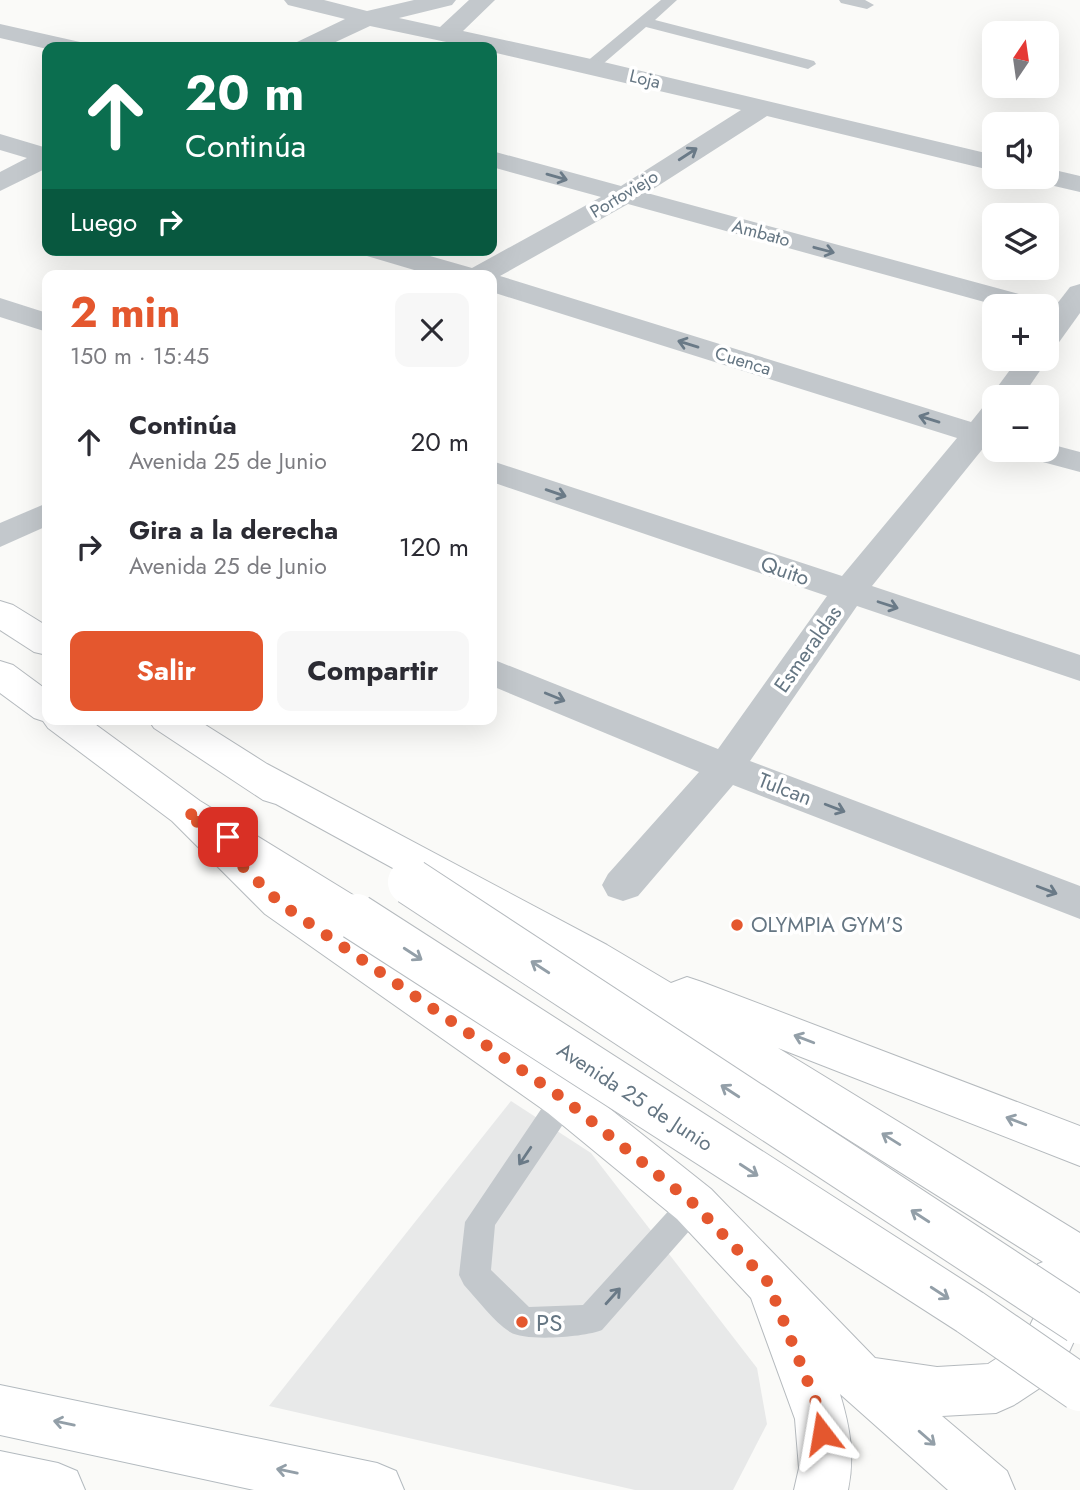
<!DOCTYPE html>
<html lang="es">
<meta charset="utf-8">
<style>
:root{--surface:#fff;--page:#f7f7f7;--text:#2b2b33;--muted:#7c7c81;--accent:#e4572e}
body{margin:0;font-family:Jost,sans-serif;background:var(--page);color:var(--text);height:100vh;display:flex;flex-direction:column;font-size:26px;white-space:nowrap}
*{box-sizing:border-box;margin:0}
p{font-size:23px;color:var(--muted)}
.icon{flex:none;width:38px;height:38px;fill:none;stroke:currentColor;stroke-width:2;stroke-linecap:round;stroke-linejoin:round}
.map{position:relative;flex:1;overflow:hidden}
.details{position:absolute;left:42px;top:270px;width:455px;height:455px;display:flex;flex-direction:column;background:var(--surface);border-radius:14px;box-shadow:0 7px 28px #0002}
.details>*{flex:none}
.banner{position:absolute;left:42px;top:42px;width:455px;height:214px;border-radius:14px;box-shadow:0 7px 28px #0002;background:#0b6e4f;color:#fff;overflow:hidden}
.needle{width:46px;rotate:13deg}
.buttons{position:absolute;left:982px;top:21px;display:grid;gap:14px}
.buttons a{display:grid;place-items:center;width:77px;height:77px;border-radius:14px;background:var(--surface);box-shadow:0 7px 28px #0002;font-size:35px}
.pin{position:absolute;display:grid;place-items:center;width:60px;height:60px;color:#fff;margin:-30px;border-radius:14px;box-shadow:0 4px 10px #0006}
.me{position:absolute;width:77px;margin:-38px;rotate:346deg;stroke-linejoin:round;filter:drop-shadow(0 0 5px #0008)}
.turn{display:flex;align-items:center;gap:24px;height:147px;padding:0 28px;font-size:32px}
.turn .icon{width:91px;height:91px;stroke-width:2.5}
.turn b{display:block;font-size:49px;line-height:60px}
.then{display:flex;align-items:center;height:66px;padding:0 28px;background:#0003;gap:14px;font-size:26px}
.round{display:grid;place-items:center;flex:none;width:74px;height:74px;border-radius:14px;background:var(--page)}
.headline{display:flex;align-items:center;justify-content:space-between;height:119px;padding:0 28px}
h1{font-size:42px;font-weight:700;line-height:52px;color:var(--accent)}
.cta{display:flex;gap:14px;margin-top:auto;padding:14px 28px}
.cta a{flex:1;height:80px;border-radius:14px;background:var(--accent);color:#fff;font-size:28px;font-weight:700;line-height:80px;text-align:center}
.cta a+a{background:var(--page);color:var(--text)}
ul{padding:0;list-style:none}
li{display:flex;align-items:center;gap:21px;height:105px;padding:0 28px}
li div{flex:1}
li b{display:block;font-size:26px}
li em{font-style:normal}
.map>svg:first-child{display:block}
.built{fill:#e8e9e9}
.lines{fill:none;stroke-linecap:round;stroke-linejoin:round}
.secondary-casing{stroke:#b3babf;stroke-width:2}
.primary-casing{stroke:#b5babe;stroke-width:2}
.lane{fill:#c3c8cc;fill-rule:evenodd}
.street{fill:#c3c8cc;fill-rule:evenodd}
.secondary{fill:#fff;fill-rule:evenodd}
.primary{fill:#fff;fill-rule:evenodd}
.primary-bridge-casing{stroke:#b5babe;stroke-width:48;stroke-linecap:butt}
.primary-bridge{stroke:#fff;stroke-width:46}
.oneway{stroke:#6a7a87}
.oneway2{stroke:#939fa8}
.route{stroke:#e4572e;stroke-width:12;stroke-dasharray:0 21.6}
.poi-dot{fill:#e4572e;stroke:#fff;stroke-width:2.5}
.labels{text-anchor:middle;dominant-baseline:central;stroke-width:7;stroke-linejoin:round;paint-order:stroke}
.far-street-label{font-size:18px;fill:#657683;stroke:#fff}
.street-label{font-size:21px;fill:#657683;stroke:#fff}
.poi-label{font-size:21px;fill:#657683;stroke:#fff;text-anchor:start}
.near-poi-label{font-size:24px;fill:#657683;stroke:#fff;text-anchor:start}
</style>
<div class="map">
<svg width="1080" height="1490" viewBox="0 0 1080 1490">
<rect width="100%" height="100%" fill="#fafaf8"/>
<path class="built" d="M511,1101L591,1153L757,1368L767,1424L733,1490H635L269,1406Z"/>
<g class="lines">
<g class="secondary-casing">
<g id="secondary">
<path d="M0,1385L377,1463L396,1471L404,1490H254L0,1435Z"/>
<path d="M0,1451L58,1463L77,1471L85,1490H0Z"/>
</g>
</g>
<g class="primary-casing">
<g id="primary">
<path d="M0,601L13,605L47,626V655L34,652L0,630Z"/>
<path d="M0,661L13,665L47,690V719H88L200,801L371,906L377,917L371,928L356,933L580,1085L711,1189L875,1358L937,1367L988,1364L1022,1342L1036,1313L1030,1280L1038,1264L1043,1262L577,969L276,804L263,800L154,728L148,719H196L267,764L607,945L671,983L687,977L702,982L1080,1126V1166L778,1048L1080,1233V1328L1058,1376L1014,1405L996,1413L942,1416L1007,1471L1015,1490H948L840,1394C850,1427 855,1456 848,1490H794L799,1468L795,1419L751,1298L677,1219L548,1113L265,914L172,821L48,728L43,721L34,718L0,693Z"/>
</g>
</g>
<g class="lane">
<path d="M661,0H677L655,20L814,61L816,64L808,69L646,27L597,69H585L583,66L585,63Z"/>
<path d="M839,0H865L874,5L867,9L841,3Z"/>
<path d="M564,1087L574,1090L579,1099L574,1108L495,1225L491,1270L529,1307L583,1305L683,1195L694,1191L705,1195L709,1204L705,1213L602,1330C586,1337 525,1342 510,1332C493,1321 478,1300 464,1285L459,1275L465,1222L554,1090Z"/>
</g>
<g class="street">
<path d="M284,0H324L367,11L414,0H456L452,5L399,18L440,27L469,0H495L463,31L591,59L994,155V171L767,116L647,193L1041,300L1046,306H999L628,204L500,276L971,422L983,407L994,404V449L985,446L872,586L1080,655V681L857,606L750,761L1080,886V919L733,785L638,896L623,901L608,896L602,885L608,874L699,772L492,686V659L718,749L827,596L492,482V461L842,576L957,438L492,292V275H431L367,256L363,250H409L472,268L601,197L492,167V151L621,186L741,110L492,52V47H470L370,26L325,47H294L297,42L345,19L288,5Z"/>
<path d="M0,24L80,42L83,47L47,49L0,38Z"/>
<path d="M0,134L47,148V168L0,191V172L27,158L0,150Z"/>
<path d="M1046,168L1080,176V192L1037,182L1033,177H1046Z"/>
<path d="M1080,284V313L1057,345L1046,348V318L1070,287Z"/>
<path d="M0,298L47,313V332L0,317Z"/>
<path d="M1046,356L1048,359L1022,397H994V402L990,397L1018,359H1046Z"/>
<path d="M1046,443L1080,452V472L1024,457L1019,450H1046Z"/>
<path d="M47,503V526L0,547V523Z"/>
</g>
<use href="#secondary" class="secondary"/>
<use href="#primary" class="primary"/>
<g class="primary-bridge-casing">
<g id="primary-bridge">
<path d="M411,882L1080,1321"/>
<path d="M356,917L970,1312L1080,1388"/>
</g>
</g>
<use href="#primary-bridge" class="primary-bridge"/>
</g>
<defs><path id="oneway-shaft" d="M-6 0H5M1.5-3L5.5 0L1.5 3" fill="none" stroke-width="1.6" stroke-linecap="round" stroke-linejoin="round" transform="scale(1.75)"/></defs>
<g class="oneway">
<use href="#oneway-shaft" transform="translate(688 154) rotate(-33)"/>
<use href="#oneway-shaft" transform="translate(557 177) rotate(16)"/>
<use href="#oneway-shaft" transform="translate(824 250) rotate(15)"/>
<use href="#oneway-shaft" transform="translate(688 344) rotate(-163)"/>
<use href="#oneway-shaft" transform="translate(929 419) rotate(-163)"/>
<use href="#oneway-shaft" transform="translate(556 493) rotate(19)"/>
<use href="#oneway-shaft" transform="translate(888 605) rotate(18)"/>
<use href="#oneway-shaft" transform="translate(555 697) rotate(22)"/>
<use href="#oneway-shaft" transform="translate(835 808) rotate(21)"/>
<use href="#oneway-shaft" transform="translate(1047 890) rotate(21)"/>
<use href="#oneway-shaft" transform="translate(525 1156) rotate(124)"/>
<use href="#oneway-shaft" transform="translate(613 1296) rotate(-48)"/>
</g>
<g class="oneway2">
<use href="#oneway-shaft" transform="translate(413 954) rotate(33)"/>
<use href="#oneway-shaft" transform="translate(540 967) rotate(-147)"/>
<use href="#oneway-shaft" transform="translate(804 1039) rotate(-159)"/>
<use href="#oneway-shaft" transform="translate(730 1091) rotate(-147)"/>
<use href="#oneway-shaft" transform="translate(1016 1121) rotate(-159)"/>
<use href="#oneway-shaft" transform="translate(891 1139) rotate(-148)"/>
<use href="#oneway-shaft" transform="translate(749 1170) rotate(33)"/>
<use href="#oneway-shaft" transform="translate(920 1216) rotate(-147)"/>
<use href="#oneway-shaft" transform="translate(940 1293) rotate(33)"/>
<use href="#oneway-shaft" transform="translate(64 1423) rotate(-168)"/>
<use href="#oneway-shaft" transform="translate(927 1438) rotate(41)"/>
<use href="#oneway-shaft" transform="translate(287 1471) rotate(-168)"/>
</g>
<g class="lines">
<path class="route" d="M228,837L186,811L280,903L564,1099L694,1204L768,1282L819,1410L822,1433"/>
</g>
<g class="poi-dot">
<circle cx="737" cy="925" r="7"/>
<circle cx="522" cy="1322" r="7"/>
</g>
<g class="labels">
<g class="far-street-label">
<text transform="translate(645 79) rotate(13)">Loja</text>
<text transform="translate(624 194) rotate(-31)">Portoviejo</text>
<text transform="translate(761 233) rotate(15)">Ambato</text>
<text transform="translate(743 361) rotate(17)">Cuenca</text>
</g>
<g class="street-label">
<text transform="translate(785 571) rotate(19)">Quito</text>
<text transform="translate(808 649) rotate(-55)">Esmeraldas</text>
<text transform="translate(785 789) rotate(21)">Tulcan</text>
<text transform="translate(635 1097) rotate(33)">Avenida 25 de Junio</text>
</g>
<g class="poi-label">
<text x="751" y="925">OLYMPIA GYM'S</text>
</g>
<g class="near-poi-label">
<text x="536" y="1322">PS</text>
</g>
</g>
</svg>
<div class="buttons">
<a><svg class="needle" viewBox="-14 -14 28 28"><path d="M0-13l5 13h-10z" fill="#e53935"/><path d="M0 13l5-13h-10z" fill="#7c7c81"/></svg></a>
<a><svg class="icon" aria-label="sound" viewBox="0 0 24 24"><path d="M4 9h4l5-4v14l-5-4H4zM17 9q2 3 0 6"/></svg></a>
<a><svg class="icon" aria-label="layers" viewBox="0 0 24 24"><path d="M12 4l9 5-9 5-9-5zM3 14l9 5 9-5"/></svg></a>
<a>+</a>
<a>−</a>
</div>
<div class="pin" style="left:228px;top:837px;background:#d93025"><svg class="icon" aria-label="arrive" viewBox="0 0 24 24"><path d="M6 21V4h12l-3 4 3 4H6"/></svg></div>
<svg class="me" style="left:822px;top:1433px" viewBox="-20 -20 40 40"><path d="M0-17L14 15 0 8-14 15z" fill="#e4572e" stroke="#fff" stroke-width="4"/></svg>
<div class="banner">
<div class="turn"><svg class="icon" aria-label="ahead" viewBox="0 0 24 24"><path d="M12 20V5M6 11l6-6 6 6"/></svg><div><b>20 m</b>Continúa</div></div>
<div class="then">Luego<svg class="icon" aria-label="right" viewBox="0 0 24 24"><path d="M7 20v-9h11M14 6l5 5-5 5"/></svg></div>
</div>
<section class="details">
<div class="headline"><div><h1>2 min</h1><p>150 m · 15:45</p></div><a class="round"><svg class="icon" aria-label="close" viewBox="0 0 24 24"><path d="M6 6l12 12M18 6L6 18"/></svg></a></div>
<ul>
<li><svg class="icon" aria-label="ahead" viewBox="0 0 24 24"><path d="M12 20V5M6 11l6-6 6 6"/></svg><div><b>Continúa</b><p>Avenida 25 de Junio</p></div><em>20 m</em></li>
<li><svg class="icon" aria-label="right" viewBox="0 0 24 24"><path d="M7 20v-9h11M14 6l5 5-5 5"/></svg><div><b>Gira a la derecha</b><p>Avenida 25 de Junio</p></div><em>120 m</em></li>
</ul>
<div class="cta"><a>Salir</a><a>Compartir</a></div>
</section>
</div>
